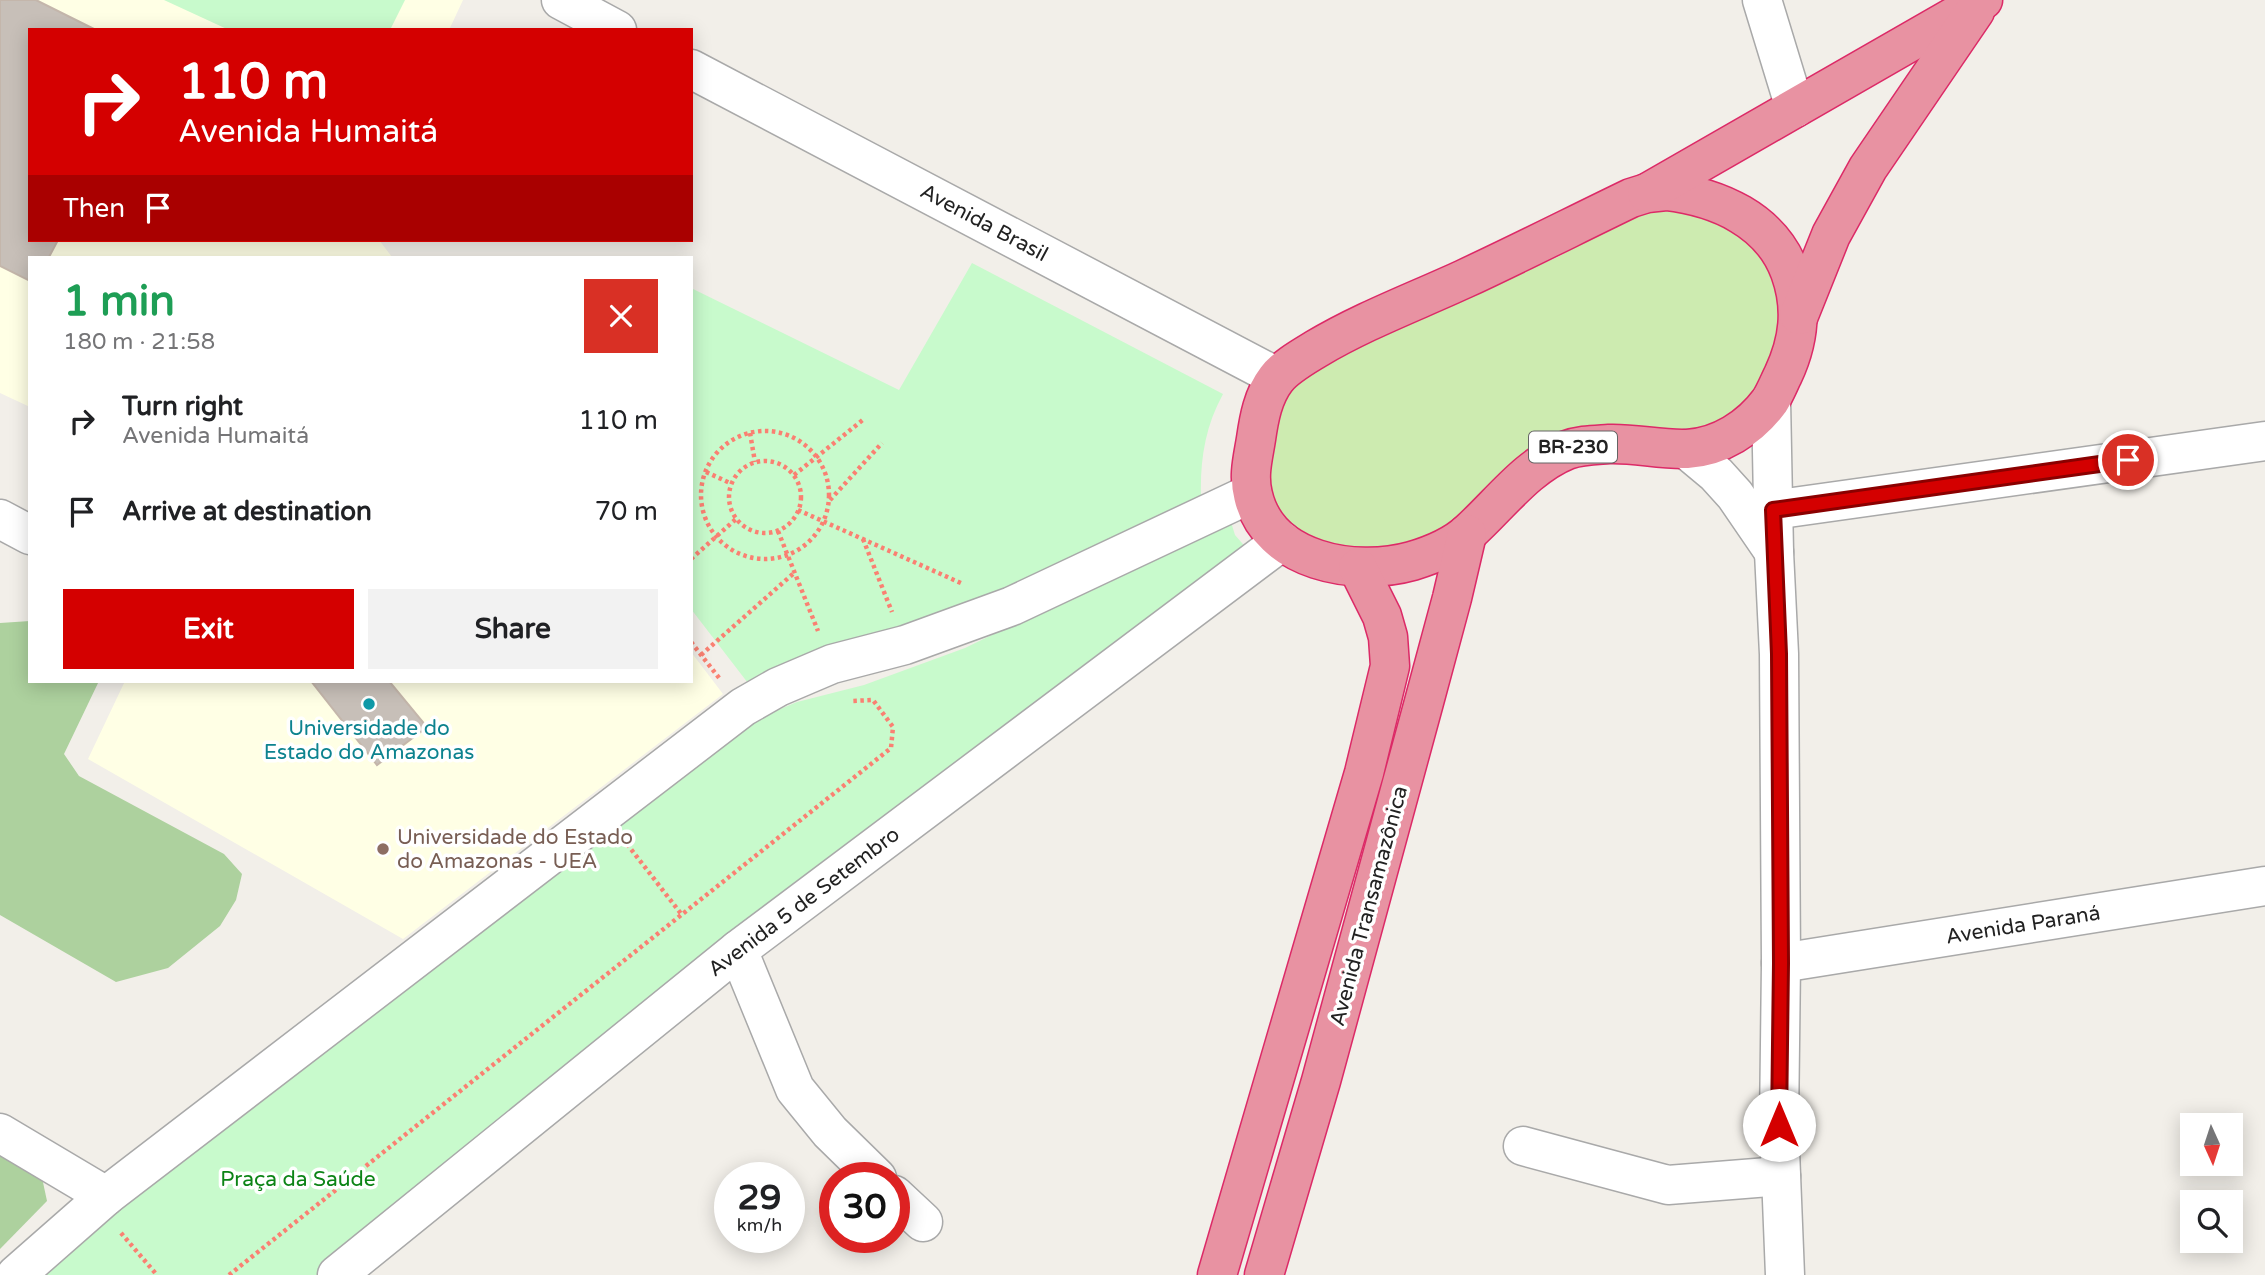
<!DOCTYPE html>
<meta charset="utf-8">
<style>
:root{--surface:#fff;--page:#f2f2f2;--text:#202124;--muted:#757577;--accent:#d40000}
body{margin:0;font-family:"Varela Round",sans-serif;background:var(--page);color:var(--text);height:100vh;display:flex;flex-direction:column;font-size:26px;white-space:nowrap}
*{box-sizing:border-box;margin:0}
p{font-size:23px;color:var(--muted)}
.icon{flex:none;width:38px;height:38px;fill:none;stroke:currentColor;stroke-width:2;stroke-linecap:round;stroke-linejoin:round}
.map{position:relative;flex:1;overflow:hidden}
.sheet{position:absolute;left:28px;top:256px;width:665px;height:427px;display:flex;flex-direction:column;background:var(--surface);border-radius:0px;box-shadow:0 4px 18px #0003}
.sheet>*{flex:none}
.guide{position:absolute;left:28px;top:28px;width:665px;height:214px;border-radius:0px;box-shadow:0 4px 18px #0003;background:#d40000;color:#fff;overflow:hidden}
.needle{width:46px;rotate:177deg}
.buttons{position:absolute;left:2180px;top:1113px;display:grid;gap:14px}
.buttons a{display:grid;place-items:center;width:63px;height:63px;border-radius:0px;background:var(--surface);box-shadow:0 4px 18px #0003;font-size:35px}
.speed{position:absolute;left:714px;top:1162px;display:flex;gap:14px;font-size:35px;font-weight:700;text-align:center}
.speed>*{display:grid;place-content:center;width:91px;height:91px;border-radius:50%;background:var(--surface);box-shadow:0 4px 18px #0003;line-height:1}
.speed small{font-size:18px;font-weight:400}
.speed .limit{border:10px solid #d22;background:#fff;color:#111}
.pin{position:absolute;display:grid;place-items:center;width:60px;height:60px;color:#fff;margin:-30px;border:4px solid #fff;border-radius:50%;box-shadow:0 2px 7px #0007}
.me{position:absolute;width:77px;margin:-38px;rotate:0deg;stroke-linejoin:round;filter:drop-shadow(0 0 5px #0008)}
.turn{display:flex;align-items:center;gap:24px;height:147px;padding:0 35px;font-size:32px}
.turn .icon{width:91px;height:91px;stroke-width:2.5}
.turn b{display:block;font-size:49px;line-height:60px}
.then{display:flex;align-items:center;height:66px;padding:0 35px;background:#0003;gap:14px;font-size:26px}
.round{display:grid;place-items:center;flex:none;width:74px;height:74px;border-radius:0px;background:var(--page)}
.head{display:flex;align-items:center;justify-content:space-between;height:119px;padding:0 35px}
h1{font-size:42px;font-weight:800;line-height:52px;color:#1e9e55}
.button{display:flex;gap:14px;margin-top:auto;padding:14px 35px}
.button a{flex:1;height:80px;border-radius:0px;background:var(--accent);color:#fff;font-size:28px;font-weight:800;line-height:80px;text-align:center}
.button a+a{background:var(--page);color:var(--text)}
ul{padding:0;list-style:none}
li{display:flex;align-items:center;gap:21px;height:91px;padding:0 35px}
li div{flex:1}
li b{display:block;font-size:26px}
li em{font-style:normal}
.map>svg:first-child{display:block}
.education{fill:#ffffe5}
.grass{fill:#cdebb0}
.forest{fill:#add19e}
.park{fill:#c8facc}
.building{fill:#c7bfb8;stroke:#c4b6ab;stroke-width:2}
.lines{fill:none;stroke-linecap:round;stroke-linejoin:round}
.minor-casing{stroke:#a9a9a9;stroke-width:41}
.highway-casing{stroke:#dc2a67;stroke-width:41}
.path{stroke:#fa8072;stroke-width:4.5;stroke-dasharray:3.5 3.5;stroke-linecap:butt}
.minor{stroke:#fff;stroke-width:38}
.highway{stroke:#e892a2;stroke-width:38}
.route-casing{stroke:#8a0000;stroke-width:18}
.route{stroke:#d40000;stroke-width:12}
.culture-dot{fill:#0f9aa8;stroke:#fff;stroke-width:2.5}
.education-dot{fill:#8d6e63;stroke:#fff;stroke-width:2.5}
.labels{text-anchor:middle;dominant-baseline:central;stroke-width:7;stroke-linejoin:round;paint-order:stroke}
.shield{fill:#fff;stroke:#646464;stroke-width:2}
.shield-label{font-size:19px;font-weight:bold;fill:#222}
.street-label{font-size:21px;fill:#222;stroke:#fff}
.culture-label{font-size:21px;fill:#0d838f;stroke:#fff}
.education-label{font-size:21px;fill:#785e54;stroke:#fff;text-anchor:start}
.park-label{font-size:21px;fill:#0c8416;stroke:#fff}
</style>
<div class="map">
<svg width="2265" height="1275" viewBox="0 0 2265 1275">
<rect width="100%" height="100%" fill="#f2efe9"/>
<g class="education">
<path d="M0,0H463L449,30H30V240H379L392,257H30V407L0,393Z"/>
<path d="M691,652L723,694L403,939L88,759L125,681H691Z"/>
</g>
<path class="grass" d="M1646,205L1688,208L1735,231L1764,258L1782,312L1776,351L1763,390L1734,417L1684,437L1611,432L1415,544L1366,552L1313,544L1272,515L1259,482L1268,423L1290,383L1388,330L1558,257Z"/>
<g class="forest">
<path d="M30,621V681H99L64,754L79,776L224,854L242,874L236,900L220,926L168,968L116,982L0,915V623Z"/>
<path d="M0,1151L41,1173L47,1201L0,1249Z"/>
</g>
<g class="park">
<path d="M164,0H405L390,30H229Z"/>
<path d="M972,263L1223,394C1205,427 1200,460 1201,497L989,597L751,687L691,609V288L899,390Z"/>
<path d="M1230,519L1235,535L1248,550L325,1275H31L746,723L797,702L864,685L965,648Z"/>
</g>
<g class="building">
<path d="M0,0H36L96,30H30V240H58L49,257H30V281L0,266Z"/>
<path d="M311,681H389L427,727L377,765Z"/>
</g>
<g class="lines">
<g class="minor-casing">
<g id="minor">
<path d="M561,0L617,30"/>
<path d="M1762,0L1795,108"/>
<path d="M691,69L1277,377"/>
<path d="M1771,400L1774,552L1779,654L1781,963L1779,1125L1785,1275"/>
<path d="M1686,449L1716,474L1735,495L1774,552"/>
<path d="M1773,510L2265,441"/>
<path d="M0,519L30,535"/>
<path d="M738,950L795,1089L830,1132L877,1178"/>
<path d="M1781,963L2265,886"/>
<path d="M0,1133L106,1196"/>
<path d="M1523,1146L1668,1185L1781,1176"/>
<path d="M894,1195L923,1222"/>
<path d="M16,1275L106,1196L743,707L778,687L832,664L905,645L1012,606L1252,493"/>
<path d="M337,1275L738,950L1282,541"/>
</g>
</g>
<g class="highway-casing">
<g id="highway">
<path d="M1666,191C1718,197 1771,220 1790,272C1803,308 1799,341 1783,375C1779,383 1775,393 1770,401C1750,428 1720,447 1687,449C1660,450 1635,443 1609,444C1594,445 1580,445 1567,450C1527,466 1500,504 1469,532C1454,546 1432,555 1412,561C1355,577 1268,562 1253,495C1248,475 1253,458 1256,439C1259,418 1263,396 1276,379C1285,367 1303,357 1316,349C1363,321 1414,302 1464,279C1520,253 1575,225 1631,198L1647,193Z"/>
<path d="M1647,193L1983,0"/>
<path d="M1799,315L1831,235L1868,168L1975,11"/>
<path d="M1217,1275L1364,773L1390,666L1388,637L1382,616L1358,568"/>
<path d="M1264,1275L1321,1081L1424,702L1452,598L1467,534"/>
</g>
</g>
<g class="path">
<circle cx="765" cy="495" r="64"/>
<path d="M750,433L755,462"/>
<circle cx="765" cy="497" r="36"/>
<path d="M706,472L730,483"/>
<path d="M794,475L864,419"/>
<path d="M830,500L882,443"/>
<path d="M798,510L963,584"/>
<path d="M778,531L818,631"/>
<path d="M863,539L892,612"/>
<path d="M691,559L736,519"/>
<path d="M691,642L720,679"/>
<path d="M701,655L794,573"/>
<path d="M627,844L682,915"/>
<path d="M121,1233L157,1275"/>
<path d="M229,1275L891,748L893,727L873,700L851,701"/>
</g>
<use href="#minor" class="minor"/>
<use href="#highway" class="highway"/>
</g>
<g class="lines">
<g class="route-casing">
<path id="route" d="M1779,1125L1781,963L1779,654L1773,510L2128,460"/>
</g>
<use href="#route" class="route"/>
</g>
<circle class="culture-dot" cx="369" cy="704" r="7"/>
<circle class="education-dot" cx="383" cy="849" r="7"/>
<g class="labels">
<rect class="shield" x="1529" y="431.5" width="88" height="31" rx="5"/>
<g class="shield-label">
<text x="1573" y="447">BR-230</text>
</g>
<g class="street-label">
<text transform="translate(984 223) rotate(28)">Avenida Brasil</text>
<text transform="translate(804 902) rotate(-37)">Avenida 5 de Setembro</text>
<text transform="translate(1369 906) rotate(-75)">Avenida Transamazônica</text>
<text transform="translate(2023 925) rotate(-9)">Avenida Paraná</text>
</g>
<g class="culture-label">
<text x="369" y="728">Universidade do<tspan x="369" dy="24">Estado do Amazonas</tspan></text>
</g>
<g class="education-label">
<text x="397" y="837">Universidade do Estado<tspan x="397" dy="24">do Amazonas - UEA</tspan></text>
</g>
<g class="park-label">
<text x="298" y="1179">Praça da Saúde</text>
</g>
</g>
</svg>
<div class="buttons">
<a><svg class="needle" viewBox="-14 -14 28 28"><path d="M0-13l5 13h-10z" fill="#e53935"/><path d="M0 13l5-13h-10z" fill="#757577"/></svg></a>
<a><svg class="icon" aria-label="search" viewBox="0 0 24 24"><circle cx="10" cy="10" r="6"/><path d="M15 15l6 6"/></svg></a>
</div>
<div class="speed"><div>29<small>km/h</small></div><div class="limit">30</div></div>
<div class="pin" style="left:2128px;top:460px;background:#d93025"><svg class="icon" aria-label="arrive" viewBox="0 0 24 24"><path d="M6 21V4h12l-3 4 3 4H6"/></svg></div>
<svg class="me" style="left:1779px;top:1125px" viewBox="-20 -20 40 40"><circle r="19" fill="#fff"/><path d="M0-13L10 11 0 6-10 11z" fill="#d40000"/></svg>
<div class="guide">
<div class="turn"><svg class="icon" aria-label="right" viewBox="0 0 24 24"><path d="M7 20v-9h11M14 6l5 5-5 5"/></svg><div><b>110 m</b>Avenida Humaitá</div></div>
<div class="then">Then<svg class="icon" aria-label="arrive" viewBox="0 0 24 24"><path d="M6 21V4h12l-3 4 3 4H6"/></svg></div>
</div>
<section class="sheet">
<div class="head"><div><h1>1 min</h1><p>180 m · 21:58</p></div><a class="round" style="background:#d93025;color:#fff"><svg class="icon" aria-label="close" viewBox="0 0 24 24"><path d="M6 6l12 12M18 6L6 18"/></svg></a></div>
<ul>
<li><svg class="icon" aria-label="right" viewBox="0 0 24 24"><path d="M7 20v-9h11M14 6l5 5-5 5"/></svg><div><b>Turn right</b><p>Avenida Humaitá</p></div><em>110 m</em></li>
<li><svg class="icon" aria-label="arrive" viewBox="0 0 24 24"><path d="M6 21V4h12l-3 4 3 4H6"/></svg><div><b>Arrive at destination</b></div><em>70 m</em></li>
</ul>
<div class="button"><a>Exit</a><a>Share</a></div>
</section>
</div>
